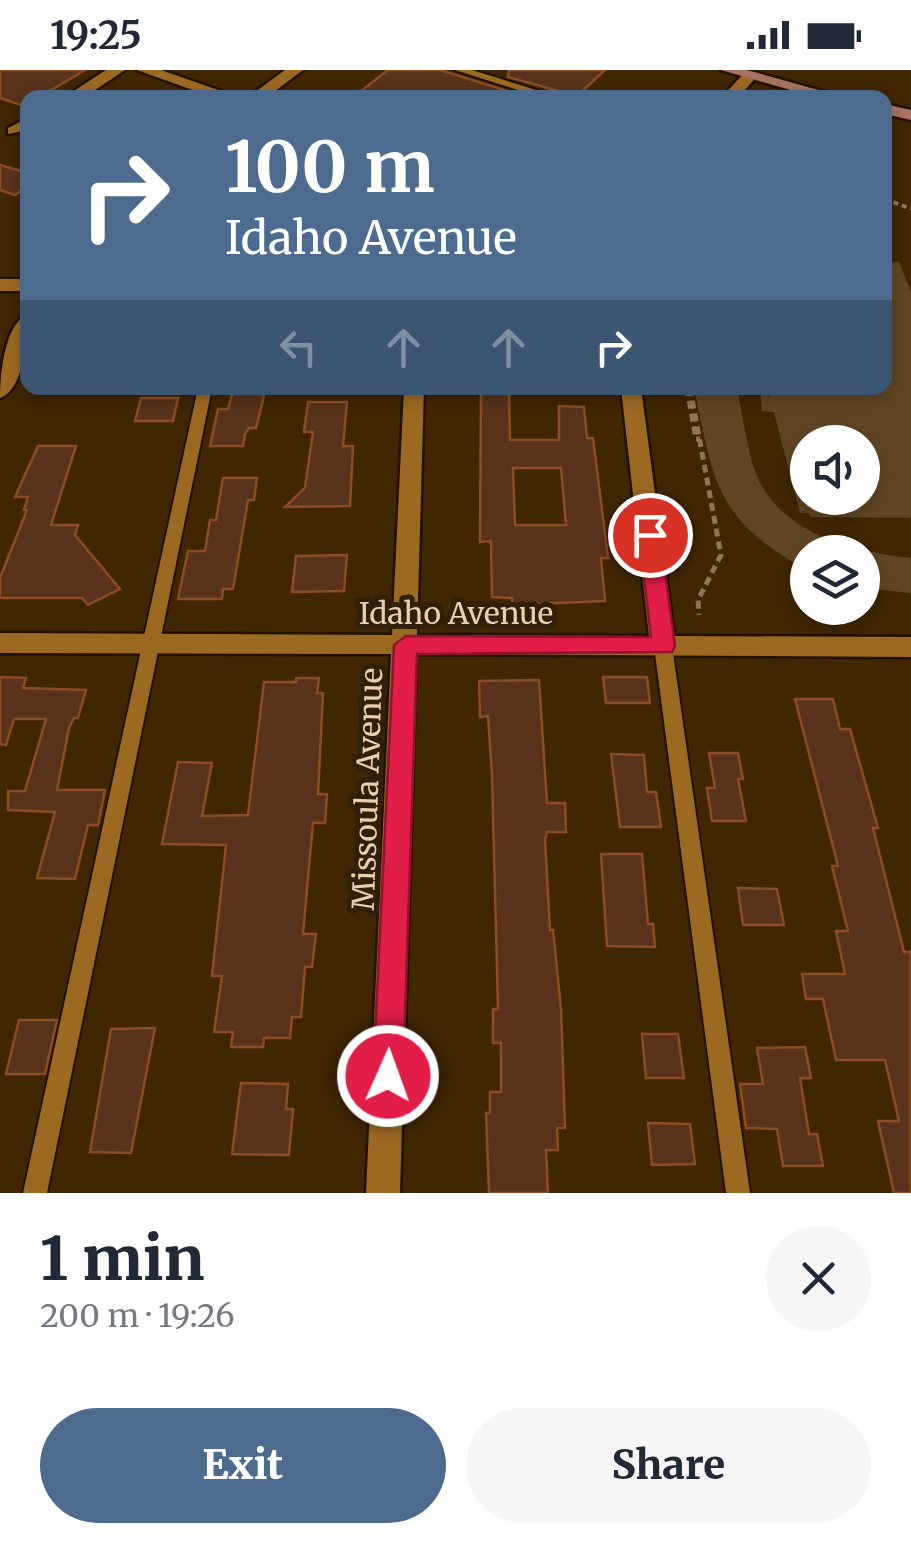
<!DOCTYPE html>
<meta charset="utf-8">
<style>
:root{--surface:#fff;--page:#f6f6f7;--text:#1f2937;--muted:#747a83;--accent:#4c6b8f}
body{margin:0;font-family:Merriweather,serif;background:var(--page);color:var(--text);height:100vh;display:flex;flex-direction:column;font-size:38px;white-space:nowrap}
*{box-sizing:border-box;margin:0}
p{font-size:32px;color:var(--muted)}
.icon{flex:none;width:55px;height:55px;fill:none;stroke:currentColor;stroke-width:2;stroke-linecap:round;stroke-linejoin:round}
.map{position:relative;height:1123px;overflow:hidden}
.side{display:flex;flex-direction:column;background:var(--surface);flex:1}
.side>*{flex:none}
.guide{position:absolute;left:20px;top:20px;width:872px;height:305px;border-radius:20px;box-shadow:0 5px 15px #0003;background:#4c6b8f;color:#fff;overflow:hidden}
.controls{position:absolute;left:790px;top:355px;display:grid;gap:20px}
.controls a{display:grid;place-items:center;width:90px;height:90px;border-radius:50%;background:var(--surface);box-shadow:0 5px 15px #0003;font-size:50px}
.pin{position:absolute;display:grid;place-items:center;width:85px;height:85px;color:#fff;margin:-42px;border:5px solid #fff;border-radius:50%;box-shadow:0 2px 10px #0007}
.me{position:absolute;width:110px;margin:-55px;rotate:2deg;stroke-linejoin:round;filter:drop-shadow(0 0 8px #0008)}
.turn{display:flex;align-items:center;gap:35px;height:210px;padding:0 40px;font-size:45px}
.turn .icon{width:130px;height:130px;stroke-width:2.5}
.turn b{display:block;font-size:70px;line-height:85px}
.lanes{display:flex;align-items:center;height:95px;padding:0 40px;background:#0003;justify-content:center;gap:50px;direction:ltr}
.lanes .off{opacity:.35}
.round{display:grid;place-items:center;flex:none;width:105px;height:105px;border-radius:52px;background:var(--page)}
.headline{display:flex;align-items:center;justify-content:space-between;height:170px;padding:0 40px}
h1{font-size:60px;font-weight:800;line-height:75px}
.action{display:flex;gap:20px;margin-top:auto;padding:20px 40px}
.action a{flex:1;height:115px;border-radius:60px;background:var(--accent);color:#fff;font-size:40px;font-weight:800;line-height:115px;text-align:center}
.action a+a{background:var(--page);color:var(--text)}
.status{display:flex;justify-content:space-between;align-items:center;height:70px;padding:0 50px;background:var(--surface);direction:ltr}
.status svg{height:28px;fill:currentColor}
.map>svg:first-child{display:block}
.green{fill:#604523;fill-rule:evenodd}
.building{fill:#58321b;stroke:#8e4c21;stroke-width:2.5;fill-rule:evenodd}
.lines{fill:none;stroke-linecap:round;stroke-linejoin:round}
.lane-casing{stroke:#211100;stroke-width:4}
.street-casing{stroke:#211100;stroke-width:5}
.secondary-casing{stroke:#211100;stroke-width:5}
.path-far1{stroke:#907552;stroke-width:4;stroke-dasharray:5 4;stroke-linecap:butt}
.path{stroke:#907552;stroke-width:5;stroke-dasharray:8 5;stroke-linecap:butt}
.lane{fill:#9c6923;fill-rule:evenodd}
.street{fill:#9c6923;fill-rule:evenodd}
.secondary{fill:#a87260;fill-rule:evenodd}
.route{fill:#e11d48;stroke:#92132f;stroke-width:2.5}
.labels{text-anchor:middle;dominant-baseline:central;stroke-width:10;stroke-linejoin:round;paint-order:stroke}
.street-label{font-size:30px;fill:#ebcfaf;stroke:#301f0a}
</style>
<div class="status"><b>19:25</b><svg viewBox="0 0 49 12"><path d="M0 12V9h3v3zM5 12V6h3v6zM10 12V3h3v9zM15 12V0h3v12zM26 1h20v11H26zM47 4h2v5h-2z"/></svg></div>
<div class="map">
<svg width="911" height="1123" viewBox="0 0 911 1123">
<rect width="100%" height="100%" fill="#402601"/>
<g class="green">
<path d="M885,192H899L911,222V448L810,447L809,443H800L774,342L762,341L760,318L770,327L768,318H885ZM808,372H862V428H808Z"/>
<path d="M694,318H737C743,345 748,393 762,416C791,467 857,482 911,488V523L863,518L862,482H808L807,500C716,450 714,414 694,318Z"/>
</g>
<g class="building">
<path d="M0,0H85L38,28H28L24,36L0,28Z"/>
<path d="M388,0H440L514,23L513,28H352Z"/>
<path d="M509,0H605L577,26L508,7Z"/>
<path d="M0,95L28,103V116L15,125L0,120Z"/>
<path d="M234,318H266L256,358H249L245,364L243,376H210L218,339H228Z"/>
<path d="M481,318H509L510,370H559V336L584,337L587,368H593L608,488H601L605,531L512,535V528L492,527L491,471L480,472ZM513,398H561L566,455H515Z"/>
<path d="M141,328H178L173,351H135Z"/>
<path d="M308,332H347L343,376H353L350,436L285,437L305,418L313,362H304Z"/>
<path d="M38,376H76L51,455H78L75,465L120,519L88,535L82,528H0V508L27,440H24L28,427H15Z"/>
<path d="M223,408H257L254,430H248L233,519H223L222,529H178L188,481H205L210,450H216Z"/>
<path d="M347,485L344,521L292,522L296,486Z"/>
<path d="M0,607L26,608L23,618L86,620L78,648H74L69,658L57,720H105L98,755H88L75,809L37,808L55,742L8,740V721H25L46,649H14L6,675L0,674Z"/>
<path d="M603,607H647L650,633H606Z"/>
<path d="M296,608H319L317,623H323L318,724H327L325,753H313L303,864H316L312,897H305L301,947H292L290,968H264L263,977H231L233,962H214L222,906H212L226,775L162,774L178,692L212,693L202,746L248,745L264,612H296Z"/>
<path d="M539,610L547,733H565L566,762H547L545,769L550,860H553L561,939L565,1058H557L558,1080H546L548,1123H489L486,1043H490V1022H501V973H493V939H498L492,705L488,646L480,647L479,611Z"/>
<path d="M795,629H833L840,659H850L878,758H873L904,882H911V1123H894L878,1051H899L885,990H836L823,929H806L802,904H845L836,861H848L832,796H838Z"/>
<path d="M709,683H738L743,709H738L746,751H712L707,718H715Z"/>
<path d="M611,684L644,685L647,722H656L661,757H620Z"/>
<path d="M601,784H642L648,854H653L655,877L607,876Z"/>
<path d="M738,818L777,819L784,855H743Z"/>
<path d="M19,950H57L45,1004H6Z"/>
<path d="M155,958L131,1083L90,1082L111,959Z"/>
<path d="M642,964H678L684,1008H646Z"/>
<path d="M805,977L811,1008H800L809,1064H817L823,1096H783L777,1059L746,1058L740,1014H763L757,978Z"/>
<path d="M241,1013L288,1014L286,1039H293L289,1085L232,1084Z"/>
<path d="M648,1053L690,1054L695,1094L652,1095Z"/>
</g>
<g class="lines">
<g class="lane-casing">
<g id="lane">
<path d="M455,0H472L562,28H543Z"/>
<path d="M198,318H212L47,1123H23Z"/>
<path d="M663,569L669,571L672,576L750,1123H726L654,576L657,571Z"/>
</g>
</g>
<g class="street-casing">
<g id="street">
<path d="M106,0H125L83,28H63Z"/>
<path d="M137,0H161L241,28H215Z"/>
<path d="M285,0H303L266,28H247Z"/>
<path d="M745,2L758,5L738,28H721Z"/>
<path d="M28,48V60L8,64V58Z"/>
<rect x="0" y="209" width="28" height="12"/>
<path d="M28,244C28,266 24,320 0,328C0,305 4,254 28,244Z"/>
<path d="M404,318H424L417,565L649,566L621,318H641L674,566L911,567V587L416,584L400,1123H366L391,584L0,583V563L392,565Z"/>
</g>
</g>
<g class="secondary-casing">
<g id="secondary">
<path d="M721,0H747L847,28H818Z"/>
<path d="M885,34L911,40V50L885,44Z"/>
</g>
</g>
<path class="path-far1" d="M885,129L911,139"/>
<g class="path">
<path d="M687,318L696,369H700"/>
<path d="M690,318L721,485L698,530L699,545"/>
</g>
<use href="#lane" class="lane"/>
<use href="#street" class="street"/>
<use href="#secondary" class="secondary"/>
</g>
<path class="route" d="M650,458L660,465L675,576L672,582L417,584L403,1006L398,1016L388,1020L377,1016L373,1006L394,575L406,566L651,567L639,465Z"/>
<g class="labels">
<g class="street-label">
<text x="456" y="543">Idaho Avenue</text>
<text transform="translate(367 719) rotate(-88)">Missoula Avenue</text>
</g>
</g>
</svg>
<div class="controls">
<a><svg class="icon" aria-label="sound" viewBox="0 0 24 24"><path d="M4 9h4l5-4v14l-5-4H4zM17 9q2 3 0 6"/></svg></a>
<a><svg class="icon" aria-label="layers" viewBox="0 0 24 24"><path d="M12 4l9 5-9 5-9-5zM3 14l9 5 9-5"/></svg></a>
</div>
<div class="pin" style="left:650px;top:465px;background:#d93025"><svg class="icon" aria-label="arrive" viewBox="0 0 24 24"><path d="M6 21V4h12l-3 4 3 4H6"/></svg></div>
<svg class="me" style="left:388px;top:1006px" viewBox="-20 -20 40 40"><circle r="17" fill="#e11d48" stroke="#fff" stroke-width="3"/><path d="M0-11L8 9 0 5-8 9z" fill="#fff"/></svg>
<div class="guide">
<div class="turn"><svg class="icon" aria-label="right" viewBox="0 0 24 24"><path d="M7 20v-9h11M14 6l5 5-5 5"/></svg><div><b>100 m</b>Idaho Avenue</div></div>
<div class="lanes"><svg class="icon off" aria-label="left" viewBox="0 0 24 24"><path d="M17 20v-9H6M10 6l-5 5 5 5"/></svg><svg class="icon off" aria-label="ahead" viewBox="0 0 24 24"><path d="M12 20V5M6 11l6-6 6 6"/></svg><svg class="icon off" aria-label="ahead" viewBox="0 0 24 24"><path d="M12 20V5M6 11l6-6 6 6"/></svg><svg class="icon" aria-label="right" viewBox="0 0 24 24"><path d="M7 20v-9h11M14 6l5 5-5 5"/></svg></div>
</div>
</div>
<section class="side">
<div class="headline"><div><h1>1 min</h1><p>200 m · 19:26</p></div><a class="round"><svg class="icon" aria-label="close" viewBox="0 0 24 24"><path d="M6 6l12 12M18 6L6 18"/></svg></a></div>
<div class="action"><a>Exit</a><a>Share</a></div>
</section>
